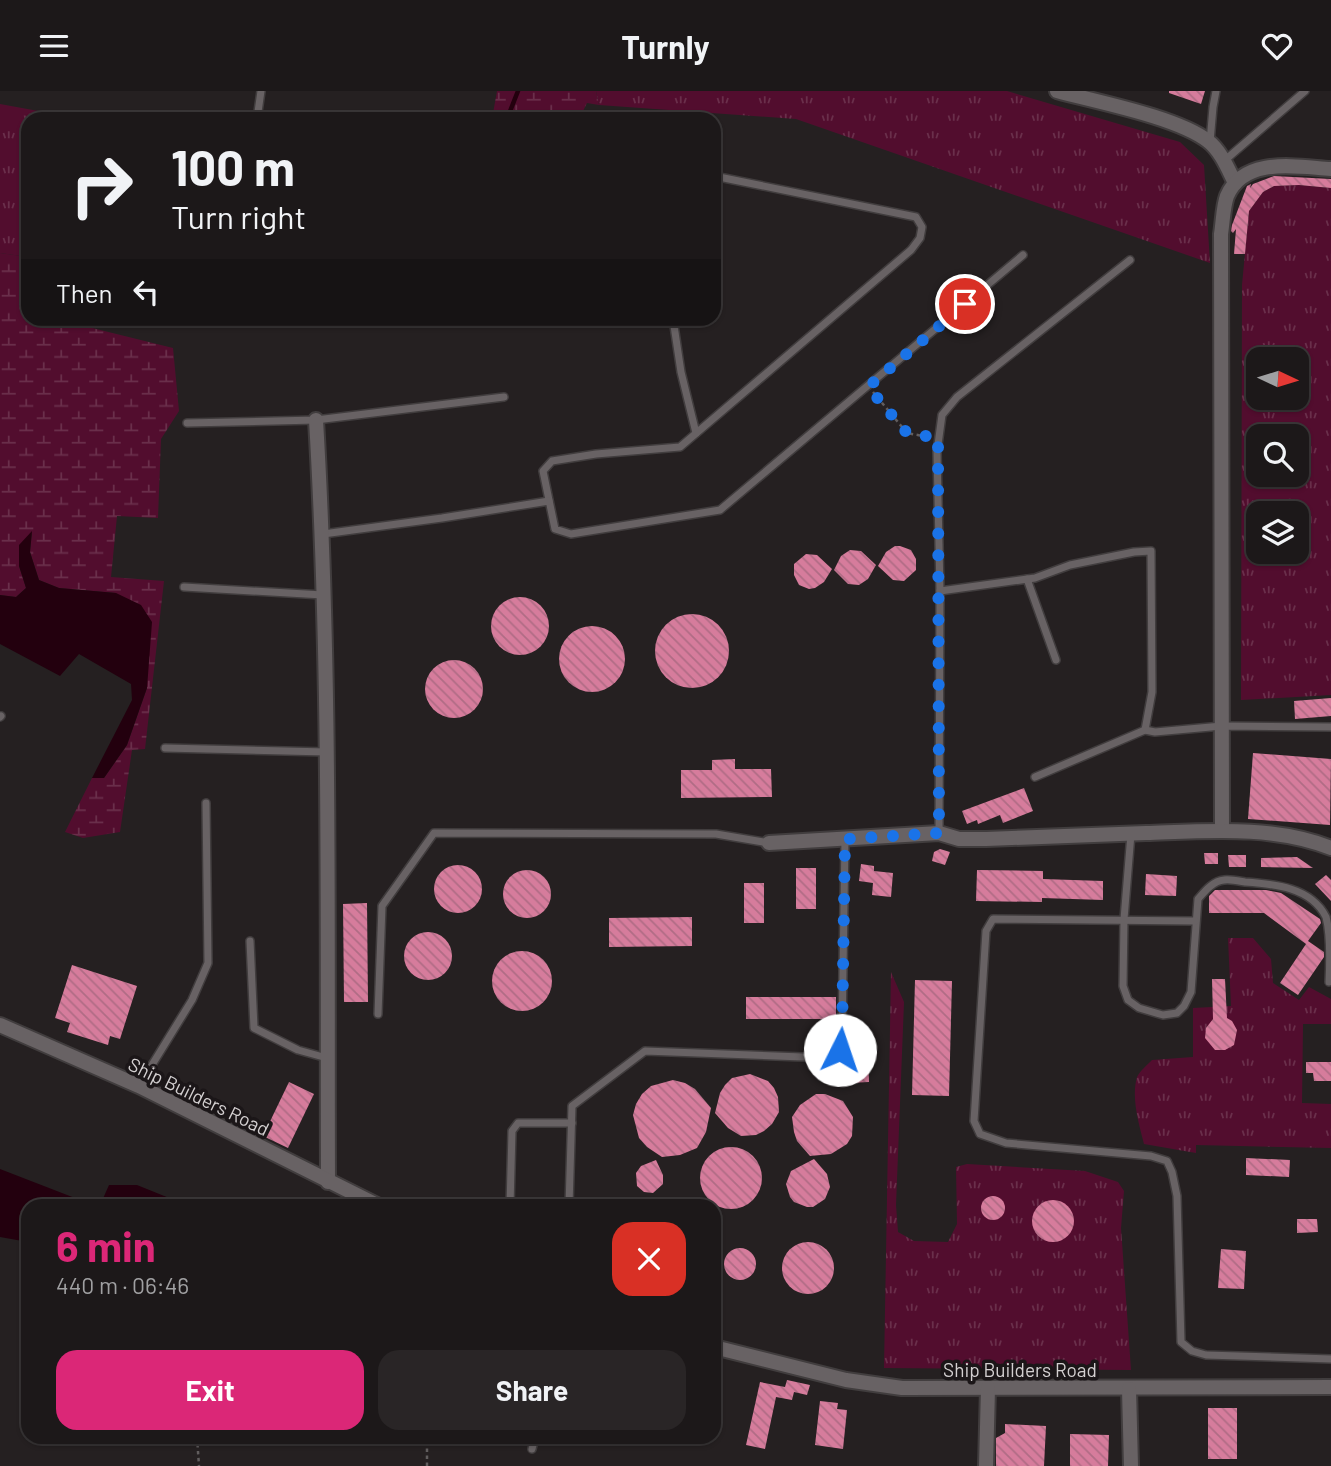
<!DOCTYPE html>
<meta charset="utf-8">
<style>
:root{--surface:#1c1819;--page:#292526;--text:#f1f3f6;--muted:#a0a0a2;--line:#3a3738;--accent:#db2777}
body{margin:0;font-family:Barlow,sans-serif;background:var(--page);color:var(--text);height:100vh;display:flex;flex-direction:column;font-size:26px;white-space:nowrap}
*{box-sizing:border-box;margin:0}
p{font-size:23px;color:var(--muted)}
.icon{flex:none;width:38px;height:38px;fill:none;stroke:currentColor;stroke-width:2;stroke-linecap:round;stroke-linejoin:round}
.map{position:relative;flex:1;overflow:hidden}
.sheet{position:absolute;left:21px;top:1108px;width:700px;height:245px;display:flex;flex-direction:column;background:var(--surface);border-radius:21px;box-shadow:0 2px 5px #0004,0 0 0 2px var(--line)}
.sheet>*{flex:none}
.top-card{position:absolute;left:21px;top:21px;width:700px;height:214px;border-radius:21px;box-shadow:0 2px 5px #0004,0 0 0 2px var(--line);background:#1c1819;color:var(--text);overflow:hidden}
.needle{width:46px;rotate:94deg}
.fabs{position:absolute;left:1246px;top:256px;display:grid;gap:14px}
.fabs a{display:grid;place-items:center;width:63px;height:63px;border-radius:14px;background:var(--surface);box-shadow:0 2px 5px #0004,0 0 0 2px var(--line);font-size:35px}
.pin{position:absolute;display:grid;place-items:center;width:60px;height:60px;color:#fff;margin:-30px;border:4px solid #fff;border-radius:50%;box-shadow:0 2px 7px #0007}
.me{position:absolute;width:77px;margin:-38px;rotate:4deg;stroke-linejoin:round;filter:drop-shadow(0 0 5px #0008)}
.turn{display:flex;align-items:center;gap:24px;height:147px;padding:0 35px;font-size:32px}
.turn .icon{width:91px;height:91px;stroke-width:2.5}
.turn b{display:block;font-size:49px;line-height:60px}
.then{display:flex;align-items:center;height:66px;padding:0 35px;background:#0003;gap:14px;font-size:26px}
.round{display:grid;place-items:center;flex:none;width:74px;height:74px;border-radius:21px;background:var(--page)}
.summary{display:flex;align-items:center;justify-content:space-between;height:119px;padding:0 35px}
h1{font-size:42px;font-weight:700;line-height:52px;color:var(--accent)}
.button{display:flex;gap:14px;margin-top:auto;padding:14px 35px}
.button a{flex:1;height:80px;border-radius:21px;background:var(--accent);color:#fff;font-size:28px;font-weight:700;line-height:80px;text-align:center}
.button a+a{background:var(--page);color:var(--text)}
header{display:flex;justify-content:space-between;align-items:center;height:91px;padding:0 35px;background:var(--surface);font-size:32px;font-weight:700}
.map>svg:first-child{display:block}
.grass{fill:url(#grass-tufts);fill-rule:evenodd}
.wetland{fill:url(#wetland-marsh)}
.water{fill:#23000e}
.lines{fill:none;stroke-linecap:round;stroke-linejoin:round}
.stream{stroke:#23000e;stroke-width:4.5}
.building{fill:url(#building-back-hatch)}
.lane-casing{stroke:#413d3e;stroke-width:10}
.street-casing{stroke:#413d3e;stroke-width:18}
.path{stroke:#615d5e;stroke-width:2.5;stroke-dasharray:3.5 3.5;stroke-linecap:butt}
.lane{stroke:#686264;stroke-width:7}
.street{stroke:#686264;stroke-width:14}
.route{stroke:#1a73e8;stroke-width:12;stroke-dasharray:0 21.6}
.labels{text-anchor:middle;dominant-baseline:central;stroke-width:7;stroke-linejoin:round;paint-order:stroke}
.street-label{font-size:19px;fill:#d4d0d1;stroke:#1b1618}
</style>
<header><svg class="icon" aria-label="menu" viewBox="0 0 24 24"><path d="M4 6h16M4 12h16M4 18h16"/></svg>Turnly<svg class="icon" aria-label="heart" viewBox="0 0 24 24"><path d="M12 20l-8-8c-3-5 5-10 8-4 3-6 11-1 8 4z"/></svg></header>
<div class="map">
<svg width="1331" height="1375" viewBox="0 0 1331 1375">
<defs>
<pattern id="grass-tufts" width="24" height="20" patternUnits="userSpaceOnUse" patternTransform="scale(1.75)"><rect width="24" height="20" fill="#520d2e"/><path d="M3 7l-1-3M5 7V3M7 7l1-3M15 17l-1-3M17 17v-4M19 17l1-3" fill="none" stroke="#6a2f4b"/></pattern>
<pattern id="wetland-marsh" width="20" height="14" patternUnits="userSpaceOnUse" patternTransform="scale(1.75)"><rect width="20" height="14" fill="#520d2e"/><path d="M1 5h8M5 5V1M11 12h8M15 12V8" fill="none" stroke="#6a2f4b"/></pattern>
<pattern id="building-back-hatch" width="6" height="6" patternUnits="userSpaceOnUse" patternTransform="scale(1.75)"><rect width="6" height="6" fill="#d67c9c"/><path d="M-1 5l2 2M0 0l6 6M5-1l2 2" fill="none" stroke="#b06c85"/></pattern>
</defs>
<rect width="100%" height="100%" fill="#252021"/>
<g class="grass">
<path d="M596,0H1007L1180,51L1204,74L1210,172L796,28L599,14Z"/>
<path d="M0,13L82,28H28V166L0,162Z"/>
<path d="M1299,94L1331,97V604L1241,609L1242,194L1249,120L1263,101L1274,95ZM1258,268H1297V306H1258ZM1258,345H1297V383H1258ZM1258,422H1297V460H1258Z"/>
<path d="M1228,847H1253L1271,868L1273,892L1299,909L1309,896L1331,908V933H1303L1302,1012L1331,1013V1057L1196,1054V1062L1144,1053C1139,1033 1131,1007 1137,986C1140,980 1147,974 1152,969L1193,966V917L1231,915Z"/>
<path d="M891,881L904,911L896,1114L898,1141L914,1150L948,1151L957,1133L956,1076L967,1073L1085,1080L1118,1091L1124,1100L1121,1137L1131,1279L884,1277Z"/>
</g>
<g class="wetland">
<path d="M497,0H596L599,14L587,12L579,28H492Z"/>
<path d="M0,162L28,166V228H56L173,257L179,320L161,348L158,427L117,425L111,486L164,490L145,658L132,659L120,741L83,747L65,741L92,687H104L127,654L147,597L116,502L59,497L39,489L30,461L32,441L19,475L26,497L16,506L0,504Z"/>
</g>
<g class="water">
<path d="M32,440L30,461L39,489L59,497L116,502L141,514L152,531L147,597L127,654L104,687H92L132,609L131,593L79,563L60,585L0,553V504L16,506L26,497L19,475V454Z"/>
<path d="M0,1078L93,1114L101,1112L109,1094H137L189,1115H28V1151L0,1146Z"/>
</g>
<g class="lines">
<path class="stream" d="M507,28L518,0"/>
</g>
<g class="building">
<path d="M1169,0H1205L1201,13L1169,2Z"/>
<path d="M1274,85L1331,88V97L1299,94L1274,95L1263,101L1249,120L1245,163H1234L1236,138L1233,142L1231,140L1232,134L1247,95L1251,93L1250,97L1253,93Z"/>
<path d="M895,455H900L911,459L916,468V479L904,490L893,489L878,475L886,461Z"/>
<path d="M850,459L861,460L876,474L868,488L859,494L848,493L834,479L841,465Z"/>
<path d="M806,463L817,464L832,478L824,491L815,497L809,498L799,494L794,484V473Z"/>
<circle cx="520" cy="535" r="29"/>
<circle cx="692" cy="560" r="37"/>
<circle cx="592" cy="568" r="33"/>
<circle cx="454" cy="598" r="29"/>
<path d="M1331,607V625L1295,628L1294,610Z"/>
<path d="M1253,662L1331,668L1330,734L1248,728Z"/>
<path d="M735,668V678H771L772,706L681,707V679H712V669Z"/>
<path d="M1024,697L1033,720L1003,732L1000,724L978,733L977,729L967,733L962,720Z"/>
<path d="M940,758L950,761L945,774L932,770L934,761Z"/>
<path d="M1204,762H1218V773H1205Z"/>
<path d="M1228,764H1246V776H1229Z"/>
<path d="M1297,766L1313,777L1261,776V767Z"/>
<path d="M861,773L874,775V780L893,782L891,806L872,804L873,792L859,790Z"/>
<circle cx="458" cy="798" r="24"/>
<rect x="796" y="777" width="20" height="41"/>
<path d="M977,779L1043,780V788L1103,790V809L1042,807V811L976,810Z"/>
<circle cx="527" cy="803" r="24"/>
<path d="M1146,783L1177,785L1176,805L1145,804Z"/>
<path d="M1326,784L1331,789V810L1315,793Z"/>
<rect x="744" y="792" width="20" height="40"/>
<path d="M1215,799H1266L1281,802L1320,828L1321,832L1308,850L1324,861V866L1298,904L1280,892L1308,850L1306,853L1264,822H1209V805Z"/>
<path d="M367,812L368,911H344L343,813Z"/>
<path d="M692,826V855L609,856V827Z"/>
<circle cx="428" cy="865" r="24"/>
<circle cx="522" cy="890" r="30"/>
<path d="M72,874L137,895L120,948L110,945L108,954L67,941L70,932L55,927Z"/>
<path d="M1212,888H1225L1227,927L1232,930L1237,939L1234,954L1225,959H1215L1205,947L1206,937L1213,928Z"/>
<path d="M915,889L952,890L949,1005L912,1004Z"/>
<rect x="746" y="906" width="90" height="22"/>
<path d="M849,942H868L869,991L850,992Z"/>
<path d="M1306,971H1331V990H1314L1313,982H1306Z"/>
<path d="M750,983L768,990L774,997L778,1006L779,1021L772,1033L764,1040L756,1044L741,1045L728,1037L715,1022L720,1002L725,994L732,987Z"/>
<path d="M673,989L685,992L695,998L711,1017L706,1041L697,1057L680,1064L662,1066L647,1056L639,1047L633,1024L636,1013L642,1003L651,995Z"/>
<path d="M289,991L314,1003L288,1057L263,1045Z"/>
<path d="M816,1003H825L843,1010L853,1026L852,1045L847,1053L831,1063L810,1065L797,1050L794,1041L792,1026L800,1014Z"/>
<circle cx="731" cy="1087" r="31"/>
<path d="M1246,1067L1290,1069L1289,1086L1246,1084Z"/>
<path d="M814,1068L827,1083L830,1096L825,1108L813,1116H807L794,1111L790,1106L786,1093L791,1080Z"/>
<path d="M656,1069L663,1084V1093L653,1102L644,1101L637,1095L636,1082L641,1075Z"/>
<circle cx="993" cy="1117" r="12"/>
<circle cx="1053" cy="1130" r="21"/>
<path d="M1297,1128H1317L1318,1141L1297,1142Z"/>
<circle cx="808" cy="1177" r="26"/>
<circle cx="740" cy="1173" r="16"/>
<path d="M1221,1158L1246,1160L1244,1198L1218,1197Z"/>
<path d="M787,1289L810,1294L807,1304L794,1301L792,1309L776,1306L765,1358L746,1354L760,1291L785,1296Z"/>
<path d="M820,1310L838,1312L837,1318L847,1319L843,1358L815,1354Z"/>
<rect x="1208" y="1317" width="29" height="51"/>
<path d="M1005,1333L1046,1335L1044,1375H996V1347L1005,1342Z"/>
<path d="M1070,1343L1109,1344L1108,1375H1070Z"/>
</g>
<g class="lines">
<g class="lane-casing">
<g id="lane">
<path d="M257,28L261,0"/>
<path d="M1210,51L1213,16L1216,0"/>
<path d="M1224,70L1305,0"/>
<path d="M714,85L916,126L922,136L920,147L911,159L680,356L596,363L552,370L543,380L555,438L571,443L720,419L1023,164"/>
<path d="M673,228L681,281L696,342"/>
<path d="M187,332L316,329L504,306"/>
<path d="M323,443L442,427L549,410"/>
<path d="M1027,488L1056,569"/>
<path d="M184,496L323,504"/>
<path d="M940,500L1035,487L1070,474L1134,461L1151,460L1152,601L1145,639"/>
<path d="M0,626L1,625"/>
<path d="M165,657L327,661"/>
<path d="M1035,686L1145,639L1155,641L1222,635L1331,636"/>
<path d="M939,742L940,500L937,361L942,324L957,306L1130,169"/>
<path d="M1131,743L1124,828L1123,895L1128,909L1139,917L1163,924L1177,922L1184,915L1191,901L1198,808C1205,800 1213,790 1224,789C1230,788 1239,790 1245,791C1274,793 1311,796 1326,826C1331,845 1330,871 1329,891"/>
<path d="M1195,830L993,828L986,840L974,1030L980,1043L1006,1052L1151,1065L1167,1070L1172,1081L1177,1105L1181,1251L1192,1260L1206,1264L1331,1268"/>
<path d="M250,850L254,937L298,959L327,967"/>
<path d="M378,923L382,815L434,742L716,743L769,752"/>
<path d="M139,995L192,909L208,872L206,712"/>
<path d="M510,1115L512,1040L518,1032H572"/>
<path d="M569,1115L572,1015L645,960L830,967L840,959L842,946L845,748"/>
<path d="M532,1358L535,1346"/>
</g>
</g>
<g class="street-casing">
<g id="street">
<path d="M1057,0C1097,11 1177,26 1208,50C1221,60 1228,78 1235,92"/>
<path d="M316,329C331,583 327,837 328,1091"/>
<path d="M1222,740L1221,143C1223,131 1223,116 1227,105C1244,65 1297,76 1331,78"/>
<path d="M769,752L939,742L959,748H986C1040,746 1093,744 1146,742C1206,740 1274,734 1331,757"/>
<path d="M0,934L139,995L379,1115"/>
<path d="M714,1256L846,1289L902,1297L1331,1296"/>
<path d="M1129,1298L1131,1375"/>
<path d="M986,1375L988,1297"/>
</g>
</g>
<g class="path">
<path d="M873,301L907,342L928,346"/>
<path d="M197,1346L199,1375"/>
<path d="M511,1346L523,1350"/>
<path d="M427,1375V1346"/>
</g>
<use href="#lane" class="lane"/>
<use href="#street" class="street"/>
</g>
<g class="lines">
<path class="route" d="M840,959L842,946L845,748L939,742L938,347L907,342L868,296L965,213"/>
</g>
<g class="labels">
<g class="street-label">
<text transform="translate(199 1005) rotate(26)">Ship Builders Road</text>
<text x="1020" y="1278">Ship Builders Road</text>
</g>
</g>
</svg>
<div class="fabs">
<a><svg class="needle" viewBox="-14 -14 28 28"><path d="M0-13l5 13h-10z" fill="#e53935"/><path d="M0 13l5-13h-10z" fill="#a0a0a2"/></svg></a>
<a><svg class="icon" aria-label="search" viewBox="0 0 24 24"><circle cx="10" cy="10" r="6"/><path d="M15 15l6 6"/></svg></a>
<a><svg class="icon" aria-label="layers" viewBox="0 0 24 24"><path d="M12 4l9 5-9 5-9-5zM3 14l9 5 9-5"/></svg></a>
</div>
<div class="pin" style="left:965px;top:213px;background:#d93025"><svg class="icon" aria-label="arrive" viewBox="0 0 24 24"><path d="M6 21V4h12l-3 4 3 4H6"/></svg></div>
<svg class="me" style="left:840px;top:959px" viewBox="-20 -20 40 40"><circle r="19" fill="#fff"/><path d="M0-13L10 11 0 6-10 11z" fill="#1a73e8"/></svg>
<div class="top-card">
<div class="turn"><svg class="icon" aria-label="right" viewBox="0 0 24 24"><path d="M7 20v-9h11M14 6l5 5-5 5"/></svg><div><b>100 m</b>Turn right</div></div>
<div class="then">Then<svg class="icon" aria-label="left" viewBox="0 0 24 24"><path d="M17 20v-9H6M10 6l-5 5 5 5"/></svg></div>
</div>
<section class="sheet">
<div class="summary"><div><h1>6 min</h1><p>440 m · 06:46</p></div><a class="round" style="background:#d93025;color:#fff"><svg class="icon" aria-label="close" viewBox="0 0 24 24"><path d="M6 6l12 12M18 6L6 18"/></svg></a></div>
<div class="button"><a>Exit</a><a>Share</a></div>
</section>
</div>
